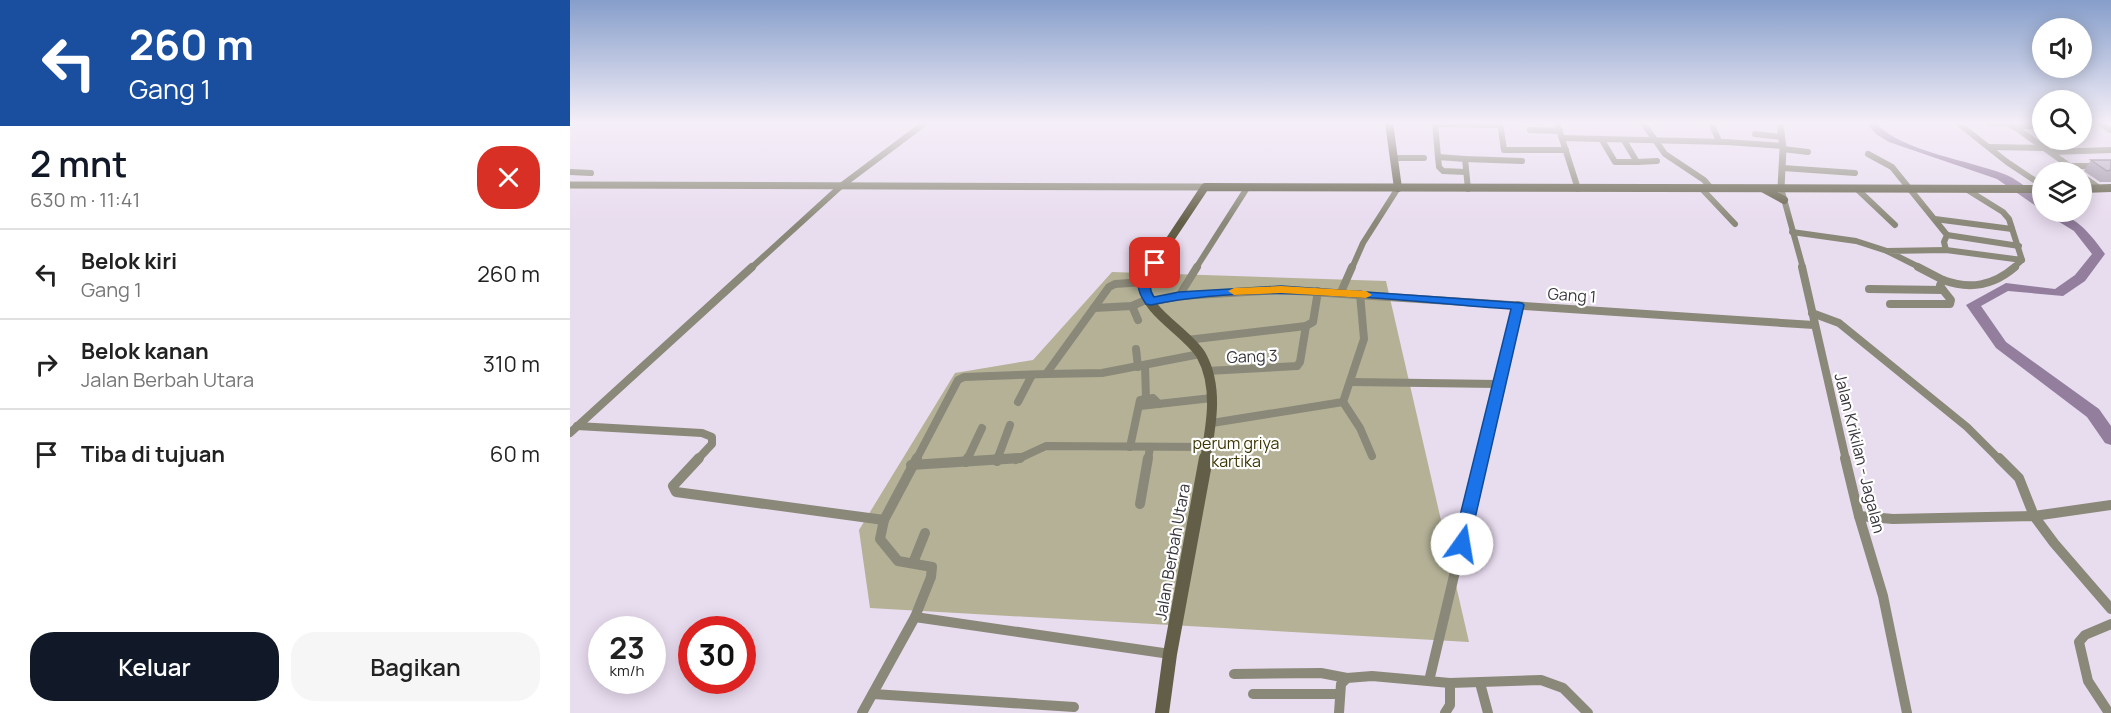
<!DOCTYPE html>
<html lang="id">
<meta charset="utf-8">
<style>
:root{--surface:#fff;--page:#f6f6f6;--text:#222;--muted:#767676;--line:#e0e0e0;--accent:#111827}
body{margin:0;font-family:Manrope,sans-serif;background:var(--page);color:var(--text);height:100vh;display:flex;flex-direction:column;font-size:22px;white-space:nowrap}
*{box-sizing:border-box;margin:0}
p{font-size:20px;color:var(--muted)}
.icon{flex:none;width:33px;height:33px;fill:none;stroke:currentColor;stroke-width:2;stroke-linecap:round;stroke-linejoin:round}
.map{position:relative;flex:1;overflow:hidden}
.details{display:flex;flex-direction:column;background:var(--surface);width:570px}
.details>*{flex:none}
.guide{background:#1a4fa0;color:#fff;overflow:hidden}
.controls{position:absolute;left:1462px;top:18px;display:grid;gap:12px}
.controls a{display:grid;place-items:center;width:60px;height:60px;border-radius:50%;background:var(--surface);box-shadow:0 3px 15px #0003;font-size:30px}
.speed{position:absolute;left:18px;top:616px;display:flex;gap:12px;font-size:30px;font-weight:700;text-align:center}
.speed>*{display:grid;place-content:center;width:78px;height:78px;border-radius:50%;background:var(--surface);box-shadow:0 3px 15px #0003;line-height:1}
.speed small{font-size:15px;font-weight:400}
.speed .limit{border:9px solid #d22;background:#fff;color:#111}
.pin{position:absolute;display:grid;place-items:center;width:51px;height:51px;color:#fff;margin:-26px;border-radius:12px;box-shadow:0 3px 9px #0006}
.me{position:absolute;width:66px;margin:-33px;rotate:13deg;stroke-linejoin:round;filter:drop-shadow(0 0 4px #0008)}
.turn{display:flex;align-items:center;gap:21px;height:126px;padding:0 30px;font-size:27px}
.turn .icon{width:78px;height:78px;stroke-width:2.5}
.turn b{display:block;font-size:42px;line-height:51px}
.round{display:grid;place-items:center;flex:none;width:63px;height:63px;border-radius:24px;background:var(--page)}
.headline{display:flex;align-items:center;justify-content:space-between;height:102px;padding:0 30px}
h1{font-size:36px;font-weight:600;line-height:45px;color:var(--accent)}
.button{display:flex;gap:12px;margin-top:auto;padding:12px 30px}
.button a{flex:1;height:69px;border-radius:24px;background:var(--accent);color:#fff;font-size:24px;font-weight:600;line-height:69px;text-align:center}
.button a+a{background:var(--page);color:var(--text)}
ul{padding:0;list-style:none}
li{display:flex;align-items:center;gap:18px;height:90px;padding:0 30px;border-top:2px solid var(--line)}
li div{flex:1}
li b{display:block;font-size:22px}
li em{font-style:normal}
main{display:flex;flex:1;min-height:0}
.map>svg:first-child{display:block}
.green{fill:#b4b197}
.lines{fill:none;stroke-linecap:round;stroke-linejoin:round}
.river{fill:#937e9e;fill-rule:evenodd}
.minor-far2{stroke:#8a8878;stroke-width:6}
.minor-far1{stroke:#8a8878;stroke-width:8}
.minor{stroke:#8a8878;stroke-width:10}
.tertiary{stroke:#8a8878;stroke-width:7}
.secondary-far2{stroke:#625e47;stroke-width:8}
.secondary-far1{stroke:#625e47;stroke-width:10}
.secondary{stroke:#625e47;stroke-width:14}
.wall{fill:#9e94a3}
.building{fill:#b8acbe;stroke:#817885;stroke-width:1.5}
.route{fill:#1a73e8;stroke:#114b97;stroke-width:1.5}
.slow{fill:#f59e0b}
.labels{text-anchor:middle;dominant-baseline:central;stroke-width:4.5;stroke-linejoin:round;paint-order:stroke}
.street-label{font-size:16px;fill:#39353c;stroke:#fff}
.park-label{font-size:16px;fill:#3c3603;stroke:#fff}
</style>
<main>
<section class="details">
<div class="guide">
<div class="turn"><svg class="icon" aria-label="left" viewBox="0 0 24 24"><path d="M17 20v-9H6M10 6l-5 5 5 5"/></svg><div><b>260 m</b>Gang 1</div></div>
</div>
<div class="headline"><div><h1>2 mnt</h1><p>630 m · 11:41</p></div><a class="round" style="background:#d93025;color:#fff"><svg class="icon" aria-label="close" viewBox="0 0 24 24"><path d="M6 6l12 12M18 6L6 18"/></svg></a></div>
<ul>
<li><svg class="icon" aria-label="left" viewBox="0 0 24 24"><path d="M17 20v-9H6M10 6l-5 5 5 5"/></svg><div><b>Belok kiri</b><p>Gang 1</p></div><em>260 m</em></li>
<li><svg class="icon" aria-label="right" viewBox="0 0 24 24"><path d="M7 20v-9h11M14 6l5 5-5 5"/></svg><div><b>Belok kanan</b><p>Jalan Berbah Utara</p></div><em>310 m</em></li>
<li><svg class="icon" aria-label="arrive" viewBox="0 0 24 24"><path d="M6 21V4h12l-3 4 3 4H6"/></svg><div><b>Tiba di tujuan</b></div><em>60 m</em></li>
</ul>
<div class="button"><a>Keluar</a><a>Bagikan</a></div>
</section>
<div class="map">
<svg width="1541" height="713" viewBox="0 0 1541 713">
<rect width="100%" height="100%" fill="#e8dcef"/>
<path class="green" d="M542,272L816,281L899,642L300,608L289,530L385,373L463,360Z"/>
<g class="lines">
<g class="river">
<path d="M1299,123H1310L1308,125C1332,151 1401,161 1434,174C1449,180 1461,191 1473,201V211L1427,179L1319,142L1306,134L1298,125Z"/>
<path d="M1473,212C1501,209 1520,233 1535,254L1515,281L1493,296L1438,291L1411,306L1436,342L1529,409L1541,426V445L1535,443L1517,417L1426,348L1396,305L1436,283L1485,289L1505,275L1522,254L1504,231Z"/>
</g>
<g class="minor-far2">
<path d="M865,123L868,157L895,159L898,189"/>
<path d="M930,123L934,150H996"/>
<path d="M987,123L1008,189"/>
<path d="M1073,123L1095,154L1134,180L1141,188"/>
<path d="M1141,123L1149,141"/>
<path d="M1388,123L1437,162L1473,186"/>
<path d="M1418,123L1440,124"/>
<path d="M1439,123L1508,172"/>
<path d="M1530,123L1540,130"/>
<path d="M865,124L930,125"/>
<path d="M1442,126H1473"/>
<path d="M960,130L990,131"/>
<path d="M1185,134L1212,137"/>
<path d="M992,138L1157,142L1212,146"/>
<path d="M1032,140L1045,162H1067L1055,142"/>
<path d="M1419,147L1472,148"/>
<path d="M1213,149L1238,152"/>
<path d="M1480,152L1541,150"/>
<path d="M1298,154L1322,167L1377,235L1374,242L1376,250"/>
<path d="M868,157L869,167L873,171L896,172"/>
<path d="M825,158H854"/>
<path d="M895,159L952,161"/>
<path d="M1067,162L1087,161"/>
<path d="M1498,166H1541"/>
<path d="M1213,168L1285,173"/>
<path d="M0,172L21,173"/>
<path d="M1512,176L1529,188"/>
<path d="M1131,188L1165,224"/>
<path d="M1211,188L1233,268"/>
<path d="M1287,189L1325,225"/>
<path d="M1365,219L1442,229"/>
<path d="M1222,232L1286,241L1317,251"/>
<path d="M1377,235L1449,246"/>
<path d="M181,268L271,186L355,123"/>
<path d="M626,268L677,188"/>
<path d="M782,268L793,243L828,188"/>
<path d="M1351,268L1317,251L1376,250L1452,260L1439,219L1433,212L1396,189"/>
<path d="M1443,268L1452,260"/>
</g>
<g class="minor-far1">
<path d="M1232,267L1276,460"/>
<path d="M1373,280C1400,290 1423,286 1445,267"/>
<path d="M1299,289L1373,290L1370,285L1373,280L1348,267"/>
<path d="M771,292L782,267"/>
<path d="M609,296L627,267"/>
<path d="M581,302L609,296L711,290L1244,325"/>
<path d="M1320,304H1380L1381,300L1373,290"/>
<path d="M562,306L568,320"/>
<path d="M524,308L562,306L578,299"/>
<path d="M1242,313L1269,323L1397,427L1430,460"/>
<path d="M617,340L736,326"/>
<path d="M566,349L568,367"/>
<path d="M575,366L576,398"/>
<path d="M637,371L727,366L730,362L736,326L743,322L748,291"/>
<path d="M476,374L532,373L630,354"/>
<path d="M781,382L927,384"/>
<path d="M448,402L462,375"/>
<path d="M773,402L790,428L802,456"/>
<path d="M570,406L642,398"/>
<path d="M642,423L773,402L794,339L790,294"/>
<path d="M7,426L132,433L142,437V444L127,460"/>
<path d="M0,433L182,267"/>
<path d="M560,447L570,400L583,398L589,404"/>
<path d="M346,460L388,380L394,377L476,374L539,287L545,284L574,282"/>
<path d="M397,460L412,428"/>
<path d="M427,460L440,425"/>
<path d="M446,460L476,446L638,447"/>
<path d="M578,460L580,447"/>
<path d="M911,460L948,305"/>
</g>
<g class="minor">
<path d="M129,458L103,486L106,492L314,520"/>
<path d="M347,458L314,520L310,539L328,561L362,567L361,577L345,617L600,654"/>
<path d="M1275,458L1289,516L1313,596L1337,713"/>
<path d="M1429,458L1449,478L1464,516L1541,505"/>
<path d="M427,461L428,458"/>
<path d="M396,462L398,458"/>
<path d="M341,465L450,458"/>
<path d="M570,504L578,458"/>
<path d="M1289,516L1323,519L1464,516L1484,543L1541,609"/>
<path d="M343,563L355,533"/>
<path d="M664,674L751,673L777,678"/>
<path d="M859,681L912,458"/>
<path d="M910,683L918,713"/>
<path d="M303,694L504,707"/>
<path d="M683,694H769"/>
<path d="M292,713L345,617"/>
<path d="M769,713L771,684L777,678L802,676L880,683L971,680L993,688L1018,713"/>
<path d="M875,713L880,705V683"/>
<path d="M1539,713L1518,681L1509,642L1515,635L1541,624"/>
</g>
<g class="tertiary">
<path d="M1210,123L1213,149L1211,188"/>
<path d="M0,185L635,187"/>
</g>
<g class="secondary-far2">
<path d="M819,123L828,188"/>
<path d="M1194,189L1214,200"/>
<path d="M1512,189L1541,188"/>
<path d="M581,268L635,187L1473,189"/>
</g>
<path class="secondary-far1" d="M582,267L574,285C573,310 618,333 631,355C649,387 641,426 635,460"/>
<path class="secondary" d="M592,713L600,654L636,458"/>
</g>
<path class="wall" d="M1521,160H1541V182H1530L1514,171Z"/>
<path class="building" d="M1521,160H1541V170L1537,171Z"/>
<linearGradient id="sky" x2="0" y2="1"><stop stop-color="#869eca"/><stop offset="0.55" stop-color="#f5eff8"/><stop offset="1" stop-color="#f5eff8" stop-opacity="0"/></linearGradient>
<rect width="1541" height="223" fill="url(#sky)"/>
<path class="route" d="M585,259L591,263C584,274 575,284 584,297L609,292L711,286L952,303L954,305L898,549L892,551L886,549L883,544L941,309C823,301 697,281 581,305L576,304C562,284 569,279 581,260Z"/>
<path class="slow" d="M711,286L796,291L802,295L796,298L711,293L664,295L658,291L664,288Z"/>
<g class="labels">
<g class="street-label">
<text transform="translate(1002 295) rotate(4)">Gang 1</text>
<text transform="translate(682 356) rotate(-2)">Gang 3</text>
<text transform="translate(1290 453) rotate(76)">Jalan Krikilan - Jagalan</text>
<text transform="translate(602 552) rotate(-80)">Jalan Berbah Utara</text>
</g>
<g class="park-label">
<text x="666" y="443">perum griya<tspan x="666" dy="18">kartika</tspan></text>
</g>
</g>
</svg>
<div class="controls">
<a><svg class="icon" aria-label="sound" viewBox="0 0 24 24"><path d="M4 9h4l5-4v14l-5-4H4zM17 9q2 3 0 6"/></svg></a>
<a><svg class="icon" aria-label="search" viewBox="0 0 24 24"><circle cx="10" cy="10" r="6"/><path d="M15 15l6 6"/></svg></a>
<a><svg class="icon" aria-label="layers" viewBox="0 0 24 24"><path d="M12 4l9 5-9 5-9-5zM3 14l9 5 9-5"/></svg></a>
</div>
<div class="speed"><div>23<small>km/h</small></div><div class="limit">30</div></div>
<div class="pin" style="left:585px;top:263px;background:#d93025"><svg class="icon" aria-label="arrive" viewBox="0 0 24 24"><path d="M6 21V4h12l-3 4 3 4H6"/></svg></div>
<svg class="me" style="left:892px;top:544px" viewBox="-20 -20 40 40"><circle r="19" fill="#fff"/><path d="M0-13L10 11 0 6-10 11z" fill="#1a73e8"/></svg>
</div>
</main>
